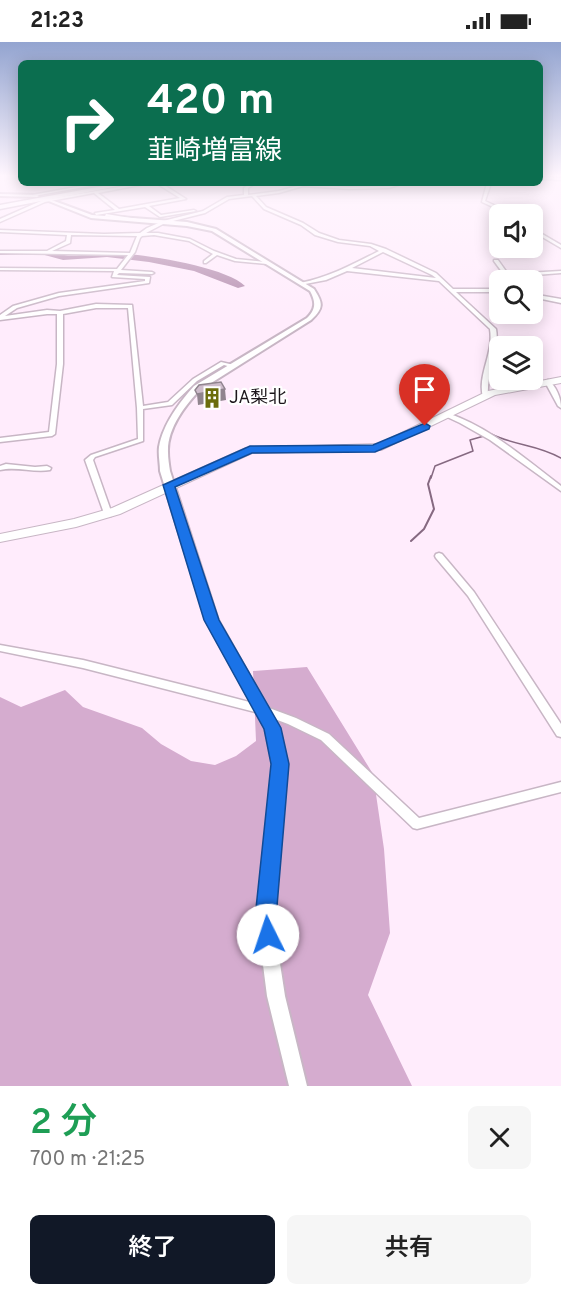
<!DOCTYPE html>
<html lang="ja">
<meta charset="utf-8">
<style>
:root{--surface:#fff;--page:#f6f6f6;--text:#222;--muted:#767676;--accent:#111827}
body{margin:0;font-family:Overpass,"Noto Sans JP",sans-serif;background:var(--page);color:var(--text);height:100vh;display:flex;flex-direction:column;font-size:22px;white-space:nowrap}
*{box-sizing:border-box;margin:0}
p{font-size:20px;color:var(--muted)}
.icon{flex:none;width:33px;height:33px;fill:none;stroke:currentColor;stroke-width:2;stroke-linecap:round;stroke-linejoin:round}
.map{position:relative;height:1044px;overflow:hidden}
.drawer{display:flex;flex-direction:column;background:var(--surface);flex:1}
.drawer>*{flex:none}
.hud{position:absolute;left:18px;top:18px;width:525px;height:126px;border-radius:9px;box-shadow:0 3px 15px #0003;background:#0b6e4f;color:#fff;overflow:hidden}
.tools{position:absolute;left:489px;top:162px;display:grid;gap:12px}
.tools a{display:grid;place-items:center;width:54px;height:54px;border-radius:9px;background:var(--surface);box-shadow:0 3px 15px #0003;font-size:30px}
.pin{position:absolute;display:grid;place-items:center;width:51px;height:51px;color:#fff;margin:-62px -26px;border-radius:50% 50% 50% 0;rotate:-45deg;box-shadow:0 0 6px #0007}
.pin .icon{rotate:45deg}
.me{position:absolute;width:66px;margin:-33px;rotate:356deg;stroke-linejoin:round;filter:drop-shadow(0 0 4px #0008)}
.turn{display:flex;align-items:center;gap:21px;height:126px;padding:0 30px;font-size:27px}
.turn .icon{width:78px;height:78px;stroke-width:2.5}
.turn b{display:block;font-size:42px;line-height:51px}
.round{display:grid;place-items:center;flex:none;width:63px;height:63px;border-radius:9px;background:var(--page)}
.headline{display:flex;align-items:center;justify-content:space-between;height:102px;padding:0 30px}
h1{font-size:36px;font-weight:600;line-height:45px;color:#1e9e55}
.button{display:flex;gap:12px;margin-top:auto;padding:12px 30px}
.button a{flex:1;height:69px;border-radius:9px;background:var(--accent);color:#fff;font-size:24px;font-weight:600;line-height:69px;text-align:center}
.button a+a{background:var(--page);color:var(--text)}
.status{display:flex;justify-content:space-between;align-items:center;height:42px;padding:0 30px;background:var(--surface);direction:ltr}
.status svg{height:16px;fill:currentColor}
.map>svg:first-child{display:block}
.forest{fill:#d5accf}
.lines{fill:none;stroke-linecap:round;stroke-linejoin:round}
.stream-far1{stroke:#866981;stroke-width:1.5}
.stream{stroke:#866981;stroke-width:2}
.river{fill:#b38cad;fill-rule:evenodd}
.minor-casing{stroke:#c8b6c5;stroke-width:3}
.tertiary-casing{stroke:#c8b6c5;stroke-width:4}
.primary-casing{stroke:#c8b6c5;stroke-width:2}
.motorway-casing{stroke:#c8b6c5;stroke-width:3}
.minor{fill:#fff;fill-rule:evenodd}
.tertiary{fill:#fff;fill-rule:evenodd}
.primary{fill:#fff;fill-rule:evenodd}
.motorway{fill:#fff;fill-rule:evenodd}
.shaded-wall{fill:#90848e}
.building{fill:#cebccb;stroke:#90848e;stroke-width:1.5}
.route{fill:#1a73e8;stroke:#114b97;stroke-width:1.5}
.labels{text-anchor:middle;dominant-baseline:central;stroke-width:4.5;stroke-linejoin:round;paint-order:stroke}
.far-poi-label{font-size:18px;fill:#1c161b;stroke:#fff;text-anchor:start}
</style>
<div class="status"><b>21:23</b><svg viewBox="0 0 49 12"><path d="M0 12V9h3v3zM5 12V6h3v6zM10 12V3h3v9zM15 12V0h3v12zM26 1h20v11H26zM47 4h2v5h-2z"/></svg></div>
<div class="map">
<svg width="561" height="1044" viewBox="0 0 561 1044">
<rect width="100%" height="100%" fill="#ffecfc"/>
<path class="forest" d="M307,625L373,732L384,807L390,891L368,953L412,1044H0V655L21,665L65,648L83,665L142,686L161,702L191,719L215,723L236,714L256,699L253,629Z"/>
<g class="lines">
<path class="stream-far1" d="M431,436L435,424L473,409L470,398L491,392C516,404 536,402 561,416"/>
<path class="stream" d="M411,499L424,487L434,467L428,442L431,434"/>
<path class="river" d="M41,208C48,209 56,213 64,213C77,215 92,211 106,211C135,210 225,224 245,244L238,246L194,229L149,220L107,215L63,218L41,212L0,213V209Z"/>
<g class="minor-casing">
<g id="minor">
<path d="M540,135L561,136V138L540,137Z"/>
<path d="M98,141H106L34,154L32,153Z"/>
<path d="M142,141H150L98,151L119,167L180,156L156,141H161L186,157L149,164L161,173L194,168L196,169L160,175L145,165L96,173L95,171L115,168L94,151L45,160L0,180V177L43,158Z"/>
<path d="M247,141L254,142L248,146V153L279,149L297,144L281,141L349,145L389,144L398,141H404L389,146L349,147L303,144L279,151L256,154L266,165L303,181L319,191L339,198L371,202L386,207L436,231L453,247H500V250H456L496,287C500,310 486,331 488,354L485,356L483,355C477,333 494,312 490,287L439,239L347,229L326,238L300,243V241C330,235 353,222 379,209L370,204L338,200L315,193L301,183L264,167L252,154L229,157L205,171L165,181L146,191H158L190,197L214,209L236,217L265,220L267,221V222L235,219L217,213L206,221H204V219L213,212L189,199L154,193L142,194L140,196L135,210L121,228L152,230L154,231L152,232L119,231L117,233L150,235L149,241L59,254L17,266L5,274L47,268L60,269L96,262L132,263L143,364L168,360L193,337L221,320L234,323L231,325L224,323L197,339L172,363L143,367V399L95,415L93,418L112,472L111,474H105L85,418L91,413L138,397L137,366L128,266H96L63,272V322L55,392L52,394L0,400V396L49,390L57,322V272H47L0,278V273L13,264L59,251L145,239V237L112,235L114,229L0,228V226L117,227L128,213L0,211V209H47L66,199L67,193L0,190V188L104,192L140,191L147,186L163,179L203,169L227,155L244,153V146L249,142ZM71,193L137,194L130,211L52,209L70,201ZM383,210L432,233L436,236L352,226Z"/>
<path d="M487,141H491L485,159L511,171L512,172H508L482,160Z"/>
<path d="M106,172L137,177L139,178L137,179L105,174Z"/>
<path d="M532,186L561,203V206L532,189Z"/>
<path d="M494,218H498L508,232L561,229V231L510,235L512,238H508L494,219Z"/>
<path d="M532,252L561,257V261L532,255Z"/>
<path d="M548,338C556,344 561,356 561,366L558,364L545,340Z"/>
<path d="M447,371C490,385 525,417 561,444V449L490,398L460,381L445,374L444,373Z"/>
<path d="M6,422L35,425L47,424L51,426L50,428C33,431 17,424 0,428V424Z"/>
<path d="M439,511L442,512L474,550L561,682V695L557,694L468,554L436,516L435,514L436,512Z"/>
<path d="M0,603L83,618L207,649L261,663L296,676L329,692L419,776L561,740V750L417,787L413,786L321,698L288,682L259,671L83,626L0,609Z"/>
</g>
</g>
<g class="tertiary-casing">
<g id="tertiary">
<path d="M0,152L37,153L39,154L37,155L0,154Z"/>
<path d="M46,156L92,173L187,180L216,187L314,247C323,261 324,266 311,278L200,348C185,363 167,387 168,410C168,416 169,423 170,429L218,578L279,686L287,722L273,876L285,954L307,1044H289L267,954L257,876L273,722L266,687L206,578L160,429C160,421 158,413 159,405C163,382 179,361 194,344L307,276C316,267 316,260 310,249L212,189L187,184L91,176L46,158Z"/>
</g>
</g>
<g class="primary-casing">
<path id="primary" d="M561,335V341L495,353L381,408L252,411L120,472L76,485L0,500V492L74,477L112,466L246,406L379,402L488,349Z"/>
</g>
<g class="motorway-casing">
<path id="motorway" d="M120,141H134L0,167V163Z"/>
</g>
<use href="#minor" class="minor"/>
<use href="#tertiary" class="tertiary"/>
<use href="#primary" class="primary"/>
<use href="#motorway" class="motorway"/>
</g>
<path class="shaded-wall" d="M225,347L226,358L198,363L197,352Z"/>
<path class="building" d="M221,340L225,347L197,352L195,348L199,343Z"/>
<linearGradient id="sky" x2="0" y2="1"><stop stop-color="#93a4d0"/><stop offset="0.48" stop-color="#fff6fe"/><stop offset="1" stop-color="#fff6fe" stop-opacity="0"/></linearGradient>
<rect width="561" height="279" fill="url(#sky)"/>
<path class="route" d="M425,381L430,384L429,387L375,410L252,411L175,445L219,578L281,686L289,722L276,876L279,893L276,901L268,904L261,901L255,876L271,722L264,687L204,578L163,443L250,404L373,403Z"/>
<defs>
<g id="building-bare" transform="scale(1.62)"><path d="M-4-6H4V6H1V3H-1V6H-4ZM-2.5-4.3h1.7v1.8h-1.7ZM.8-4.3h1.7v1.8H.8ZM-2.5-1h1.7V.8h-1.7ZM.8-1h1.7V.8H.8Z" fill="#6b6c0c" stroke="#fff" stroke-width="2.5" paint-order="stroke"/></g>
</defs>
<g fill-rule="evenodd">
<use href="#building-bare" x="212" y="356"/>
</g>
<g class="labels">
<g class="far-poi-label">
<text x="229" y="356">JA梨北</text>
</g>
</g>
</svg>
<div class="tools">
<a><svg class="icon" aria-label="sound" viewBox="0 0 24 24"><path d="M4 9h4l5-4v14l-5-4H4zM17 9q2 3 0 6"/></svg></a>
<a><svg class="icon" aria-label="search" viewBox="0 0 24 24"><circle cx="10" cy="10" r="6"/><path d="M15 15l6 6"/></svg></a>
<a><svg class="icon" aria-label="layers" viewBox="0 0 24 24"><path d="M12 4l9 5-9 5-9-5zM3 14l9 5 9-5"/></svg></a>
</div>
<div class="pin" style="left:425px;top:384px;background:#d93025"><svg class="icon" aria-label="arrive" viewBox="0 0 24 24"><path d="M6 21V4h12l-3 4 3 4H6"/></svg></div>
<svg class="me" style="left:268px;top:893px" viewBox="-20 -20 40 40"><circle r="19" fill="#fff"/><path d="M0-13L10 11 0 6-10 11z" fill="#1a73e8"/></svg>
<div class="hud">
<div class="turn"><svg class="icon" aria-label="right" viewBox="0 0 24 24"><path d="M7 20v-9h11M14 6l5 5-5 5"/></svg><div><b>420 m</b>韮崎増富線</div></div>
</div>
</div>
<section class="drawer">
<div class="headline"><div><h1>2 分</h1><p>700 m · 21:25</p></div><a class="round"><svg class="icon" aria-label="close" viewBox="0 0 24 24"><path d="M6 6l12 12M18 6L6 18"/></svg></a></div>
<div class="button"><a>終了</a><a>共有</a></div>
</section>
